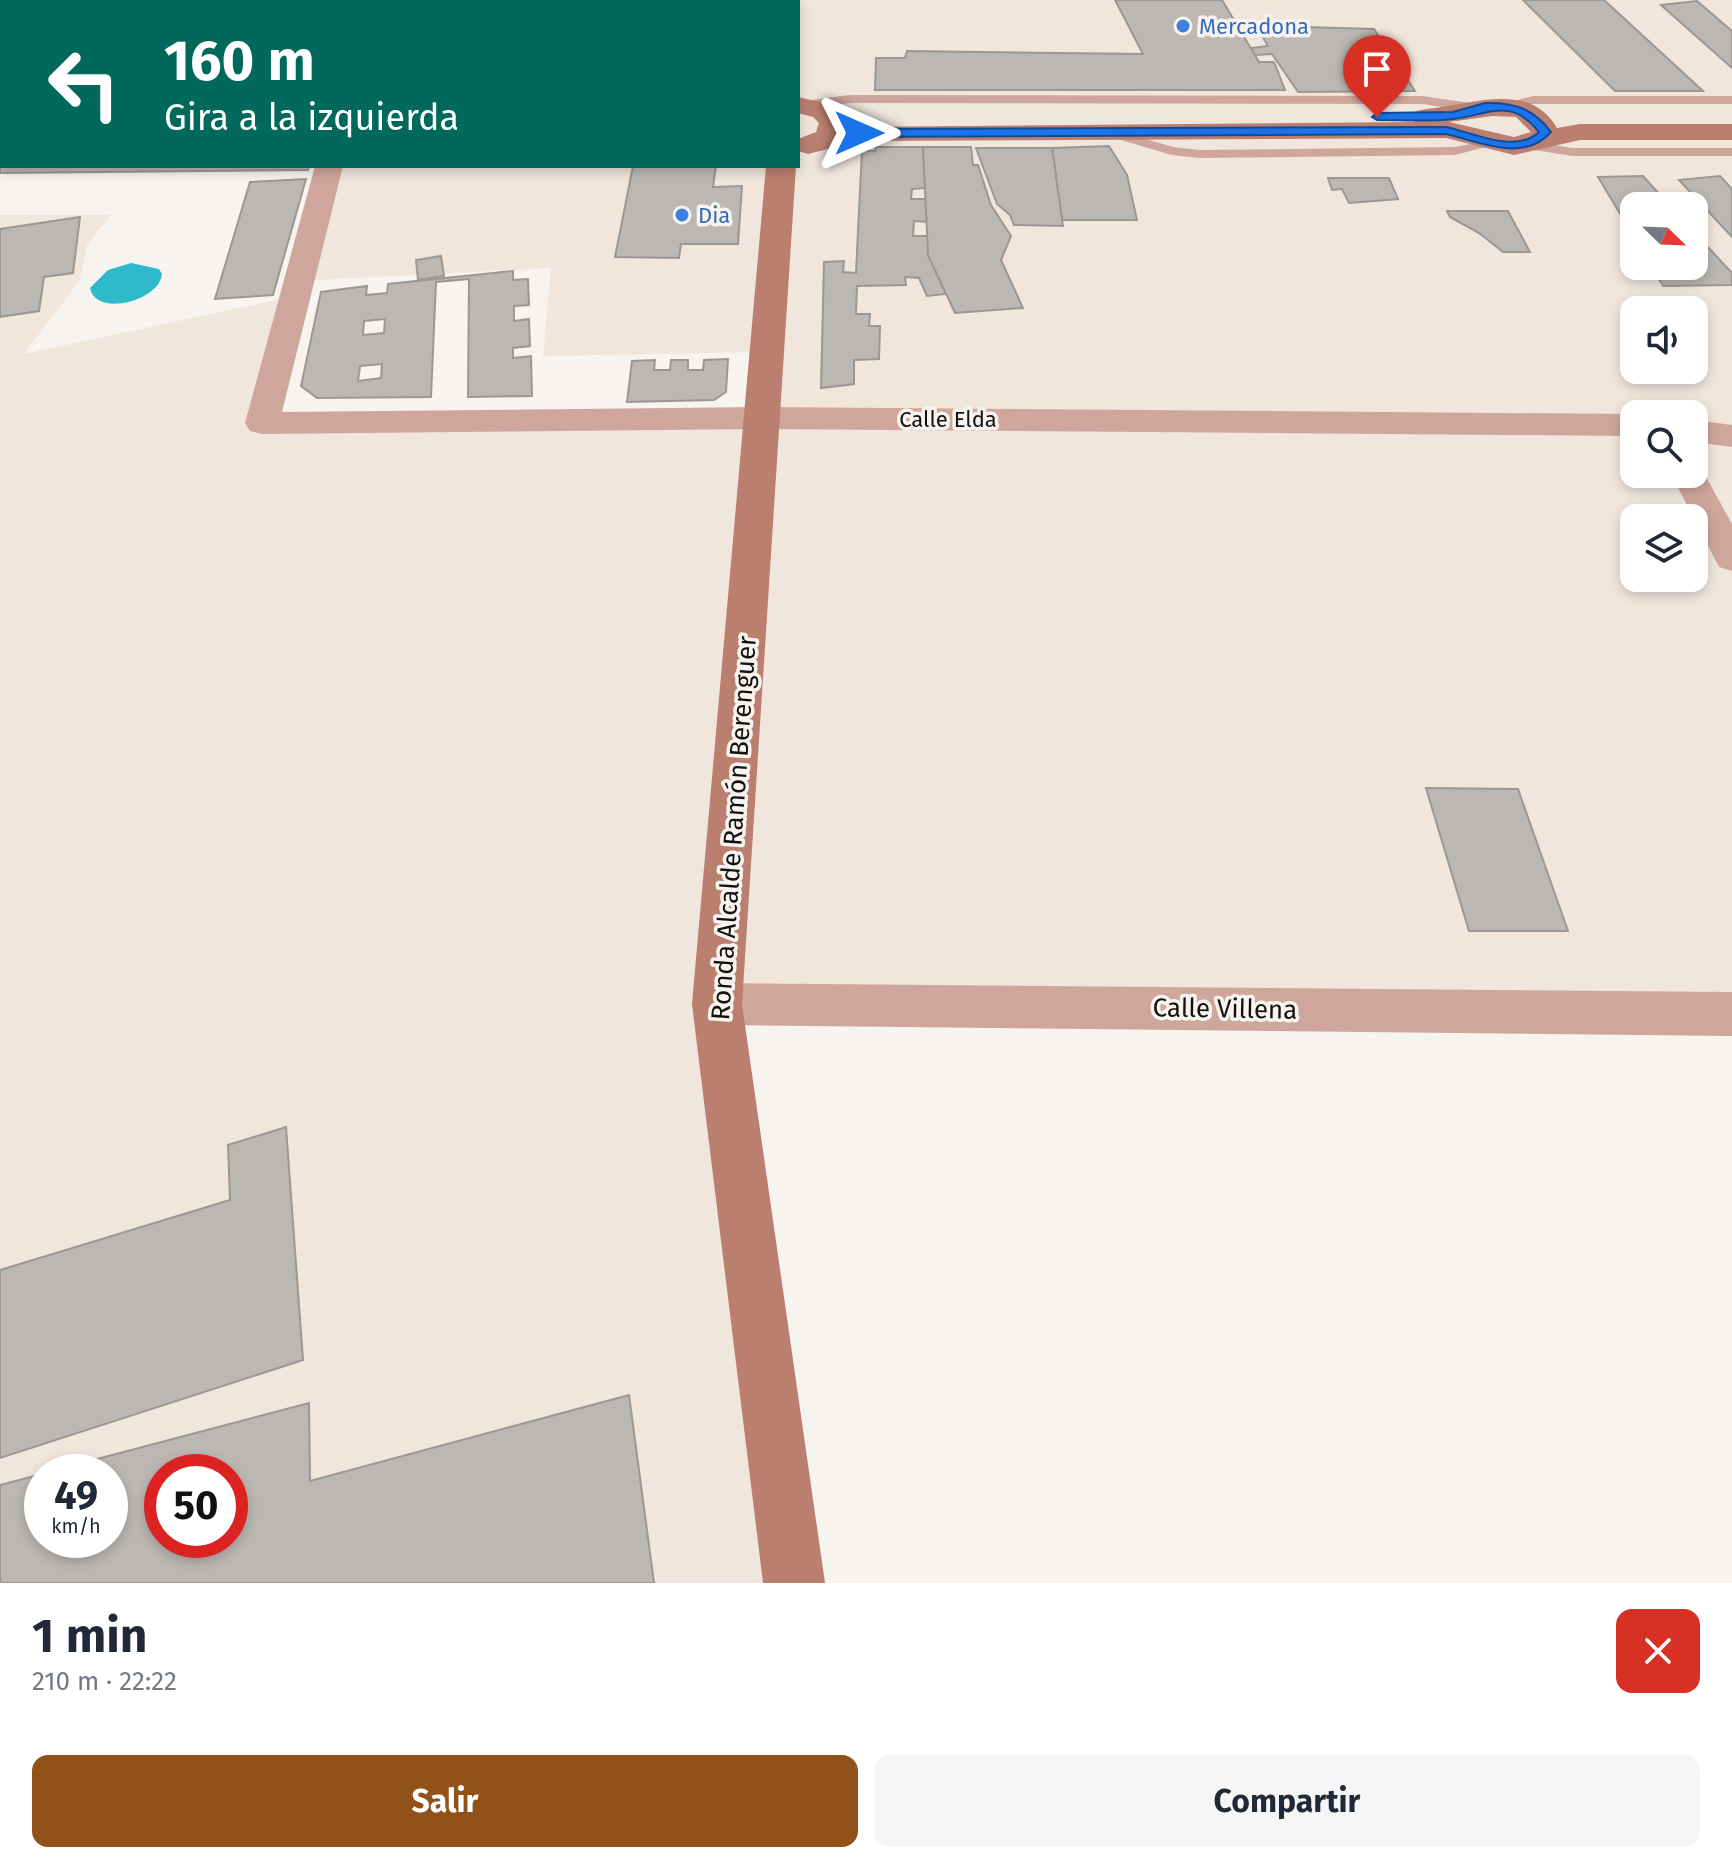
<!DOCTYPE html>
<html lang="es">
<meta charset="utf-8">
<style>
:root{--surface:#fff;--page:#f6f6f7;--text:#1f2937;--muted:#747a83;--accent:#91521a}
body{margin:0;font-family:"Fira Sans",sans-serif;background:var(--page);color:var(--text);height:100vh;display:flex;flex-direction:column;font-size:30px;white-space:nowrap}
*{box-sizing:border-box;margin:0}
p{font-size:26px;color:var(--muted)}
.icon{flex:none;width:44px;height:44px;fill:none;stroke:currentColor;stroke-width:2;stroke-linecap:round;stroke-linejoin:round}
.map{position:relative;height:1583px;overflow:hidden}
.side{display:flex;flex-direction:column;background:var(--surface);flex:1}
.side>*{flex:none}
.top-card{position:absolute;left:0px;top:0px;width:800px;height:168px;box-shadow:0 4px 12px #0003;background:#00695c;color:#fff;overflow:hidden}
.needle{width:52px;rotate:113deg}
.fabs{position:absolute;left:1620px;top:192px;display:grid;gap:16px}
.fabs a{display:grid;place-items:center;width:88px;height:88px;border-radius:16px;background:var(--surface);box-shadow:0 4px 12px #0003;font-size:40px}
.speed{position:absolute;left:24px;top:1454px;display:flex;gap:16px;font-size:40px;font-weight:700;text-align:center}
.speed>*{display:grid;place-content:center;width:104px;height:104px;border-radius:50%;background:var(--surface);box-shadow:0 4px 12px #0003;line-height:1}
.speed small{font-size:20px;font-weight:400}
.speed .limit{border:12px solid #d22;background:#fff;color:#111}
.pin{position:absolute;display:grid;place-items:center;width:68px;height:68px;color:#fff;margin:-82px -34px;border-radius:50% 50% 50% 0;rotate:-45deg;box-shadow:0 0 8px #0007}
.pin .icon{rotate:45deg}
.me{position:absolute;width:88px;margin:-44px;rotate:90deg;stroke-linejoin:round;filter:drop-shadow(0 0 6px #0008)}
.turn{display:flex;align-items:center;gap:28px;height:168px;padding:0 32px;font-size:36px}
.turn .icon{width:104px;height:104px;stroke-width:2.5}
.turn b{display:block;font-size:56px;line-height:68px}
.round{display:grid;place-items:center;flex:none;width:84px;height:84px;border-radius:16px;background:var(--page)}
.summary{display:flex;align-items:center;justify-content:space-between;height:136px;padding:0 32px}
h1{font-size:48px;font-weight:700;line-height:60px}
.button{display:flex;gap:16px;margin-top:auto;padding:16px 32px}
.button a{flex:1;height:92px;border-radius:16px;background:var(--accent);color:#fff;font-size:32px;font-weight:700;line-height:92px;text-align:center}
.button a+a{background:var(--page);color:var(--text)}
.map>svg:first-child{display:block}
.built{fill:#f1e6dc;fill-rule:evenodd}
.water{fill:#2fbacc}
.building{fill:#bbb7b3;stroke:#9b9793;stroke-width:2;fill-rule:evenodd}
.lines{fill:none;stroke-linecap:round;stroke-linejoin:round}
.service{fill:#cfa69b;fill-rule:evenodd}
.minor{fill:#cfa69b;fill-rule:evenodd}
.tertiary{fill:#cfa69b;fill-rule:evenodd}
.secondary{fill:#bb7f70;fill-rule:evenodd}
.route{fill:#1a73e8;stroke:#114b97;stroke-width:2}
.shop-dot{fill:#3f7fe0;stroke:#f7f3ee;stroke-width:3}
.labels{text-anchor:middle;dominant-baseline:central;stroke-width:7;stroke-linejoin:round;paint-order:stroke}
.far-shop-label{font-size:22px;fill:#366cbe;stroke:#f7f3ee;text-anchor:start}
.far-street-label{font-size:22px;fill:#131110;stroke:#f7f3ee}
.street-label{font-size:26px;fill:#131110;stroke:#f7f3ee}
</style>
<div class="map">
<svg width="1732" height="1583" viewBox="0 0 1732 1583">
<rect width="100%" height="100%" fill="#f7f3ee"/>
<path class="built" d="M789,0H1732V1014L718,1004L794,1583H0V215H111L87,245L80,280L24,354L295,296L263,422L762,418L766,352L543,356L551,268L300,281L329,166H798V2ZM1634,206H1694V266H1634ZM1634,310H1694V370H1634ZM1634,414H1694V474H1634ZM1634,518H1694V578H1634ZM42,1472H110V1540H42ZM162,1472H230V1540H162Z"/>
<path class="water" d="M131,263L159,269L162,274C159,302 95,317 90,288L108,270Z"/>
<g class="building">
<path d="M47,0H136L46,2Z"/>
<path d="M392,0H469L392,2Z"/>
<path d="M605,0L609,2H469V0Z"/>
<path d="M642,0H757L642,2Z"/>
<path d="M1115,0H1222L1259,62H1274L1285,90H875L876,58H905L907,51L1143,54Z"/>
<path d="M1523,0H1604L1703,91H1615Z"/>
<path d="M1697,1L1732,31V68L1661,5Z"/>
<path d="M1239,25L1374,29L1415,91L1298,92L1272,54L1255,55L1251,48L1268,46L1259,31H1240Z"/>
<path d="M0,140L2,166H309L308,170L0,173Z"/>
<path d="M1109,146L1127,175L1137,220H1062L1052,148Z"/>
<path d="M876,147H923L925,188L912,189L911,199H926L927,222L914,221L913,236H928V255L946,294L927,296L919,278L905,277L906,285L857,286L856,314H870L869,326H880L879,359L854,360V384L821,388L824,262L844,261L843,272L856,273L862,150L875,151Z"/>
<path d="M923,147H971L973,165H978L991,205L1011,236L1001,260L1023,308L955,313L928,255Z"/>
<path d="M976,148H1052L1063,226L1014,225L1010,215L997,204Z"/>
<path d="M633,166H716L713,187L742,186L738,244H681L679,258L615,257Z"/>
<path d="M1643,176L1670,206H1634V237L1598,177Z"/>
<path d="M1720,176L1732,189V237L1679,180Z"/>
<path d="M1328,178H1389L1398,199L1349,203L1342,189L1332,190Z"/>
<path d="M306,179L273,295L215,299L250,182Z"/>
<path d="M1447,211H1508L1530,252H1503L1479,233L1450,217Z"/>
<path d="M80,217L73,273L44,277L39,311L0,317V229Z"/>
<path d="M1694,232L1732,273V285L1663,286L1651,266H1694Z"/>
<path d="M441,256L444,276L418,280L416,260Z"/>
<path d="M513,271V280L528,279L529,305L514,306V321L529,319L530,346L513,348V358L531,356L532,396L468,397L469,279L436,282L431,397L317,398L301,386L321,292L367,286L366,295L387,293L388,284ZM385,319L384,333L363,335L364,321ZM382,364L381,378L358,381L360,366Z"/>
<path d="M728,359L726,392L714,400L627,402L632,361L655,360L654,370H670L671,360H688V370H703L704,360Z"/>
<path d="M1426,788L1518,789L1568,931H1469Z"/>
<path d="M286,1127L303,1360L0,1458V1270L230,1200L228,1145Z"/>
<path d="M629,1395L654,1583H0V1485L42,1474V1540H110V1472H48L309,1403L310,1481ZM162,1472H230V1540H162Z"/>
</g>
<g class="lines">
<g class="service">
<path d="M849,95L1422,96L1477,104L1483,108L1477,112L1422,104L849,103L804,109L798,105L804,101Z"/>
<path d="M1533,96H1732V104H1533L1501,110L1495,106Z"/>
<path d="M1112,129L1173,147L1199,150L1455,147L1495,139L1501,143L1455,155L1199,158L1172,155L1107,136V130Z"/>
<path d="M1526,141L1573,148H1732V156H1573L1521,148L1520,145Z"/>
</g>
<g class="minor">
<path d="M363,0H387L362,2Z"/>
<path d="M772,0H796L771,2Z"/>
<path d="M315,166H343L282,412L762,407L1634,414V436L762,429L262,434L250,431L245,423Z"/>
<path d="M1694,420L1732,425V447L1694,442Z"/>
<path d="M1694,464L1700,466L1732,524V571L1719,567L1671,474H1694Z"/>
<path d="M717,983L1732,992V1036L717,1025L700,1019L694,1004L700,989Z"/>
</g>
<rect class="tertiary" x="0" y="117" width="2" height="16"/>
<g class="secondary">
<path d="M798,97L833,105L848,122L846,127L1415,122L1412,117L1416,111L1426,109C1470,105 1530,80 1557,128L1580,124H1732V140H1580L1514,155L1446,138L859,141L808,154L798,151V139L816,132L819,123L813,117L798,113ZM1492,116L1516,117L1531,132L1514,137L1449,122Z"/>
<path d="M766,166H796L742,1004L825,1583H763L692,1004Z"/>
</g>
</g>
<path class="route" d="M1485,103C1514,102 1534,109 1551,132C1524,163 1481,142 1446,134L859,137L854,133L859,129L1446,127C1474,133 1516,154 1539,132C1510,96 1489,115 1453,119C1429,122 1402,120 1377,120L1372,117L1377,113L1453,112Z"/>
<g class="shop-dot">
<circle cx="1183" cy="26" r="8"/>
<circle cx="682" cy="215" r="8"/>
</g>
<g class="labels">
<g class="far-shop-label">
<text x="1199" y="26">Mercadona</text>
<text x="698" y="215">Dia</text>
</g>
<g class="far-street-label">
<text x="948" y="419">Calle Elda</text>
</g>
<g class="street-label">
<text transform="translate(734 828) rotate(-86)">Ronda Alcalde Ramón Berenguer</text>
<text transform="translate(1225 1009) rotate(1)">Calle Villena</text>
</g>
</g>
</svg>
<div class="fabs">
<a><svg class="needle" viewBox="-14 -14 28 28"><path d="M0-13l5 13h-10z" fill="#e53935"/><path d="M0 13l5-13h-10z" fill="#747a83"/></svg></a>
<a><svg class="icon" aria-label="sound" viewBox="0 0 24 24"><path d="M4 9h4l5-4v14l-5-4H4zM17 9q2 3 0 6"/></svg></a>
<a><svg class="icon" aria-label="search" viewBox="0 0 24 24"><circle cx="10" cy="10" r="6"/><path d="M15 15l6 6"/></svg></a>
<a><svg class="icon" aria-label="layers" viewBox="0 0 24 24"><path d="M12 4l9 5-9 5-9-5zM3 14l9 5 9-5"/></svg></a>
</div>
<div class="speed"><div>49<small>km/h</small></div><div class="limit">50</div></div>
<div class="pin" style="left:1377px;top:117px;background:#d93025"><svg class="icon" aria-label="arrive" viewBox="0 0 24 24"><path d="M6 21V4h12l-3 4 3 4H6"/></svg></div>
<svg class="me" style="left:859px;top:133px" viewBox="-20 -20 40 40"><path d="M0-17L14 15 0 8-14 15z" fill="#1a73e8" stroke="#fff" stroke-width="4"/></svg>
<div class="top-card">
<div class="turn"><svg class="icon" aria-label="left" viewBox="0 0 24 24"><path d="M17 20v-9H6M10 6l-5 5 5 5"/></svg><div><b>160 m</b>Gira a la izquierda</div></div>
</div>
</div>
<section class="side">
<div class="summary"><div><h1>1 min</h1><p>210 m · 22:22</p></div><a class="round" style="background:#d93025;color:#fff"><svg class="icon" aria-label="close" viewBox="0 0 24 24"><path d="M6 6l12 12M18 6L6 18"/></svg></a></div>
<div class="button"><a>Salir</a><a>Compartir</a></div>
</section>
